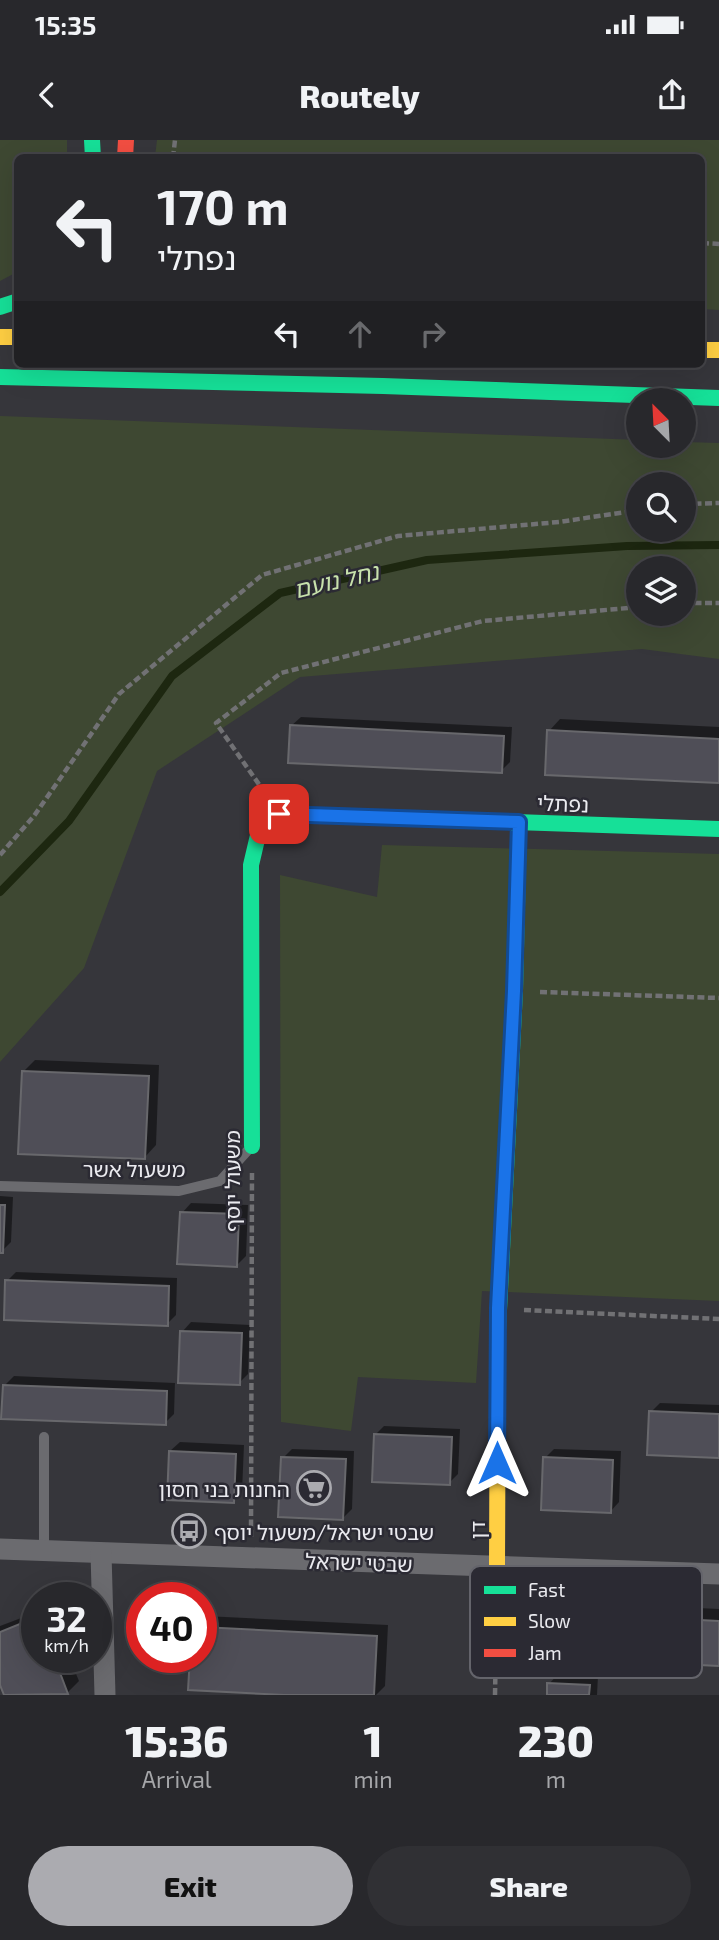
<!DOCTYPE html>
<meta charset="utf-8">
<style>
:root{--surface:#28282c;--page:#303034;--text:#f1f3f6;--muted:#a5a6a9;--line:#444448;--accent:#ababb0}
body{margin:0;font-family:"Exo 2","Noto Sans Hebrew",sans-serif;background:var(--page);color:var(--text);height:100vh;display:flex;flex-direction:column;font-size:26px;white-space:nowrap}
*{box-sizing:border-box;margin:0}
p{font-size:23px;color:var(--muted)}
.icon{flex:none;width:38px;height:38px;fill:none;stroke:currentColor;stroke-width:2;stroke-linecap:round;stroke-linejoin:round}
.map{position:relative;height:1555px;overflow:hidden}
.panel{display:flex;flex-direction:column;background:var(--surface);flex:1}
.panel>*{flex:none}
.banner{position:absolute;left:14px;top:14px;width:691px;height:214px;border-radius:10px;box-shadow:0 7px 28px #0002,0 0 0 2px var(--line);background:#28282c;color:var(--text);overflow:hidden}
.needle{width:46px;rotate:336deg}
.tools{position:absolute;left:626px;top:248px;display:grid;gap:14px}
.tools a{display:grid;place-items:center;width:70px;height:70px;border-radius:50%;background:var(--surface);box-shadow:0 7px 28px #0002,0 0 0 2px var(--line);font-size:35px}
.speed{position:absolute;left:21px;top:1442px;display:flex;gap:14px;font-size:35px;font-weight:700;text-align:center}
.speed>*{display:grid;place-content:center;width:91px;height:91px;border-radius:50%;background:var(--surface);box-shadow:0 7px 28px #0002,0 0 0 2px var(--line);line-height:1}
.speed small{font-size:18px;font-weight:400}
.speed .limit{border:10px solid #d22;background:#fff;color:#111}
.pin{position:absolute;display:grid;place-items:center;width:60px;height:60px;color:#fff;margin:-30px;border-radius:14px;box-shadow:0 4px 10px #0006}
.me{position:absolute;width:77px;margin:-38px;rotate:0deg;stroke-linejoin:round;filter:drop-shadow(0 0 5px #0008)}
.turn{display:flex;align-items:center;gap:24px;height:147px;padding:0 28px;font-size:32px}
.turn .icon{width:91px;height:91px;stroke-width:2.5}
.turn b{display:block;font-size:49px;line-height:60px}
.lanes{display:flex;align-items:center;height:66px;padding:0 28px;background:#0003;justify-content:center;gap:35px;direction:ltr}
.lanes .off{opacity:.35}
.eta{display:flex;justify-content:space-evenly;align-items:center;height:119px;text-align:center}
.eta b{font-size:42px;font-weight:800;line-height:49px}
.cta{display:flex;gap:14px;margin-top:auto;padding:14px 28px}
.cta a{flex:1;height:80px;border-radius:42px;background:var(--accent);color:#111;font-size:28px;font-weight:800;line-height:80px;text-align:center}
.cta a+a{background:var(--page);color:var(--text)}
.status{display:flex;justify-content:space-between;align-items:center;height:49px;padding:0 35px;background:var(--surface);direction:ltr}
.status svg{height:19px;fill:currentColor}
header{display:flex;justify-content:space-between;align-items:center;height:91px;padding:0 28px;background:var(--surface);font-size:32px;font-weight:800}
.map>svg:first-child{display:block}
.green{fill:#3e4832;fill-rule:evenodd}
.shadow{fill:#0007}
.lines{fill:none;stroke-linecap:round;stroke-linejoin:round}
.stream{stroke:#1d2710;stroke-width:8}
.building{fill:#4f4e57;stroke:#68686c;stroke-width:2}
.path{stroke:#717174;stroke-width:4.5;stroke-dasharray:7 3.5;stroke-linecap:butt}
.lane{stroke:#6b6b6f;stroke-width:10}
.street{stroke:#6b6b6f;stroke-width:21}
.fast{stroke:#16e098;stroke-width:16}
.slow{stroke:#ffcf43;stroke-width:16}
.jam{stroke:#f24e42;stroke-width:16}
.route-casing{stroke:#114b97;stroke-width:18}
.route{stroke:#1a73e8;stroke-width:12}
.labels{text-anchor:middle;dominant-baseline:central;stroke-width:5;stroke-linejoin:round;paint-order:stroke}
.street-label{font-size:21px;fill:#eaeaef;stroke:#2b2a33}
.poi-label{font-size:21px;fill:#eaeaef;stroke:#2b2a33;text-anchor:end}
.water-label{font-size:23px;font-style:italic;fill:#c8e2ac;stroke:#2b2a33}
.key{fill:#2b2a33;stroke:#64646b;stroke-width:2}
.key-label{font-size:19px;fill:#eaeaef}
</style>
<div class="status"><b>15:35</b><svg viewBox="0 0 49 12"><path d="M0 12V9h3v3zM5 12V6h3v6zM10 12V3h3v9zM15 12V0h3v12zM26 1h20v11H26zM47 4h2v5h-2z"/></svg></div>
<header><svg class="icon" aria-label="back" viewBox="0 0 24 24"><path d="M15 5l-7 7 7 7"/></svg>Routely<svg class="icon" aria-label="share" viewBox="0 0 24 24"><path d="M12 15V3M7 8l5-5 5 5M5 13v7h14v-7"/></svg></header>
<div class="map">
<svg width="719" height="1555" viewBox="0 0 719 1555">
<rect width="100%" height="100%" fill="#36363b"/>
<g class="green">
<path d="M0,0H67V17L18,18L17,132L0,141Z"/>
<path d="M157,0H719V170L702,169V18L155,17Z"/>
<path d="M0,276L639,300V306H684V302L719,303V519L642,509L300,537L157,631L84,828L0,922ZM639,345H684V390H639ZM639,429H684V474H639Z"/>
<path d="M382,705L719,714V1161L482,1151L476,1243L358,1237L351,1291L281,1282L280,735L377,757Z"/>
</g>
<g class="shadow">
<path d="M301,577L512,587L510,622L501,631L291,586Z"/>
<path d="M560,579L719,587V641L549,591Z"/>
<path d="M35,920L159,925L156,1005L145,1017L23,932Z"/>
<path d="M0,1056L13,1057L11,1102L2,1111H0Z"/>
<path d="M191,1063L248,1065L246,1116L237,1125L182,1073Z"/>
<path d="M16,1132L177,1138L176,1175L167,1184L7,1141Z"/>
<path d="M191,1182L250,1185L248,1234L239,1243L182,1192Z"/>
<path d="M14,1236L175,1243L174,1274L165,1283L5,1245Z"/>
<path d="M660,1263L719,1265V1316L651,1272Z"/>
<path d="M384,1286L460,1289L458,1334L449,1343L375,1295Z"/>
<path d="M180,1302L244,1305L242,1352L233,1361L170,1311Z"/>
<path d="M292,1309L354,1311L352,1369L343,1378L283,1318Z"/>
<path d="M554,1309L621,1311L619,1362L610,1372L545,1318Z"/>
<path d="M594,1463L719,1469V1524L582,1475Z"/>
<path d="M37,1472V1517H69L79,1541L67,1553L61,1555H6L0,1540V1486Z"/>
<path d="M205,1476L388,1485L385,1546L376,1555H318L190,1549L201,1517V1479Z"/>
<path d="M558,1534L598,1536L597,1555H548L549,1544Z"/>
</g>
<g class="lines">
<path class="stream" d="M0,752L69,681L172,536L280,453L427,420L627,406L719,405"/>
</g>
<g class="building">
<path d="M290,585L504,596L502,633L288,623Z"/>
<path d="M547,590L719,599V643L545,635Z"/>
<path d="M22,931L149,936L145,1019L18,1014Z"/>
<path d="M0,1065H5L3,1113H0Z"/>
<path d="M180,1072L239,1074L237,1127L177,1124Z"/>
<path d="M5,1140L169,1146L168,1186L4,1180Z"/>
<path d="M180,1191L242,1193L240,1245L178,1243Z"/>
<path d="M3,1245L167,1251L166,1285L1,1279Z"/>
<path d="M649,1271L719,1274V1318L647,1315Z"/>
<path d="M374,1294L452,1297L450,1345L372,1342Z"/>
<path d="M169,1311L236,1314L234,1363L167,1360Z"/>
<path d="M281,1317L346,1319L343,1380L278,1377Z"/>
<path d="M543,1317L613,1320L611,1373L541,1370Z"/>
<path d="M581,1474L719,1481V1526L578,1519Z"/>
<path d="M37,1477V1517H54L68,1554L4,1555L0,1545V1492Z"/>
<path d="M201,1487L377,1496L374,1555H284L188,1550L190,1517H201Z"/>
<path d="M547,1543L590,1545L589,1555H547Z"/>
</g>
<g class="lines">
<g class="path">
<path d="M173,18L175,0"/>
<path d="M702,103L719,104"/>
<path d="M684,364L719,363"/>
<path d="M684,463H719"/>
<path d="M265,653L216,583L281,533L483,481L639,467"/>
<path d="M0,715L34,676L119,554L262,435L398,396L559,382L639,370"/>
<path d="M540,852L719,858"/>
<path d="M524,1170L719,1179"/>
<path d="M251,1397L252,1031"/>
<path d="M495,1555L497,1451"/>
</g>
<g class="lane">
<path d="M0,1046L179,1051L220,1041L250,1008"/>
<path d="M44,1411V1297"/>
</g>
<g class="street">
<path d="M0,1409L719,1434"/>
<path d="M101,1413L105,1555"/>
</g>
<g class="fast">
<path d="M92,0L93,18"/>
<path d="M0,167L18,161"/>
<path d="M0,237L383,246L719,258"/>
<path d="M252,1006L251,725L259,691L279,674L719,689"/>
<path d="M498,1190L515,851L519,682"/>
</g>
<g class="slow">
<path d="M0,197H18"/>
<path d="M702,210H719"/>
<path d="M497,1426L498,1190"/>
</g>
<path class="jam" d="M125,18L126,0"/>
</g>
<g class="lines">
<g class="route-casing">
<path id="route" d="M279,674L519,682L514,851L498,1168L497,1323"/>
</g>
<use href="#route" class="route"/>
</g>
<defs>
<g id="supermarket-ring" transform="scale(1.75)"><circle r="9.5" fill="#2b2a33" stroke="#ababb0" stroke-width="1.5"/><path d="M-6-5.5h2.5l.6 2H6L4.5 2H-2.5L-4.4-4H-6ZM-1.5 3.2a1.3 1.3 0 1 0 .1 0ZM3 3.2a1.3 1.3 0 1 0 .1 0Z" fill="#ababb0"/></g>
<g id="bus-ring" transform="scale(1.75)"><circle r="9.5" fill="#2b2a33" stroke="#ababb0" stroke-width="1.5"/><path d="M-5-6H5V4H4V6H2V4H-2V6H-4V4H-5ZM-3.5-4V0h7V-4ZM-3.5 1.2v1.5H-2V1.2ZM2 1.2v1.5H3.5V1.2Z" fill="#ababb0"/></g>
</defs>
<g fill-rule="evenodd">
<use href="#supermarket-ring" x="314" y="1348"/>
<use href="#bus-ring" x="189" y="1391"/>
</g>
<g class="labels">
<g class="street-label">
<text transform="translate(563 663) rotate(2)">נפתלי</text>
<text x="134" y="1028">משעול אשר</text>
<text transform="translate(231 1041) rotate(-90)">משעול יוסף</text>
<text transform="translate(476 1390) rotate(-90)">דן</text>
<text transform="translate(359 1422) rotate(2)">שבטי ישראל</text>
</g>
<g class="poi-label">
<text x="290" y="1348">החנות בני חסון</text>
<text x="214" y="1391" text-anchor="start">שבטי ישראל/משעול יוסף</text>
</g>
<g class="water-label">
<text transform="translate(336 440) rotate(-13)">נחל נועם</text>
</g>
</g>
<rect x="470" y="1426" width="232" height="112" rx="10" class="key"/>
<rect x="484" y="1446" width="32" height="8" fill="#16e098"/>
<rect x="484" y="1477" width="32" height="9" fill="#ffcf43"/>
<rect x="484" y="1509" width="32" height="8" fill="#f24e42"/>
<g class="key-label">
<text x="528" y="1457">Fast</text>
<text x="528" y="1488">Slow</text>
<text x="528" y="1520">Jam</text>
</g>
</svg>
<div class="tools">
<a><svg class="needle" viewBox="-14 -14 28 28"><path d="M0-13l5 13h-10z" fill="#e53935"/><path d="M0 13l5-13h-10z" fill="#a5a6a9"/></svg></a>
<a><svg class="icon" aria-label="search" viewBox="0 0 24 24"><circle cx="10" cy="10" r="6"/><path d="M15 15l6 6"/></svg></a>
<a><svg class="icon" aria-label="layers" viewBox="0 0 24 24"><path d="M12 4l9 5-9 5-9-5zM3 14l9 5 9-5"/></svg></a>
</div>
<div class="speed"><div>32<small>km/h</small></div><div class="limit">40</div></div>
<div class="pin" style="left:279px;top:674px;background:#d93025"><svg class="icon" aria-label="arrive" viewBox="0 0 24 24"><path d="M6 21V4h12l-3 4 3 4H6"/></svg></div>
<svg class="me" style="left:497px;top:1323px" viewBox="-20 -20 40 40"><path d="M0-17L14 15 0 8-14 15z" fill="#1a73e8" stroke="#fff" stroke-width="4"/></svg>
<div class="banner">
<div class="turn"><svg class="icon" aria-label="left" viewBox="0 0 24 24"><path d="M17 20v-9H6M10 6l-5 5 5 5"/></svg><div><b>170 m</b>נפתלי</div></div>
<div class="lanes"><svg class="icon" aria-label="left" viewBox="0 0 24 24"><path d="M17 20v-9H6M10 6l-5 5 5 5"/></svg><svg class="icon off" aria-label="ahead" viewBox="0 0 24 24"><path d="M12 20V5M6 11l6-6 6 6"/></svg><svg class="icon off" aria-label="right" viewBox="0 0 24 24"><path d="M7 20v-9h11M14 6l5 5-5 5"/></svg></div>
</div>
</div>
<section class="panel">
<div class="eta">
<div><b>15:36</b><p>Arrival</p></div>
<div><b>1</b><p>min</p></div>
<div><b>230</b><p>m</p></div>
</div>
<div class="cta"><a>Exit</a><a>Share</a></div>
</section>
